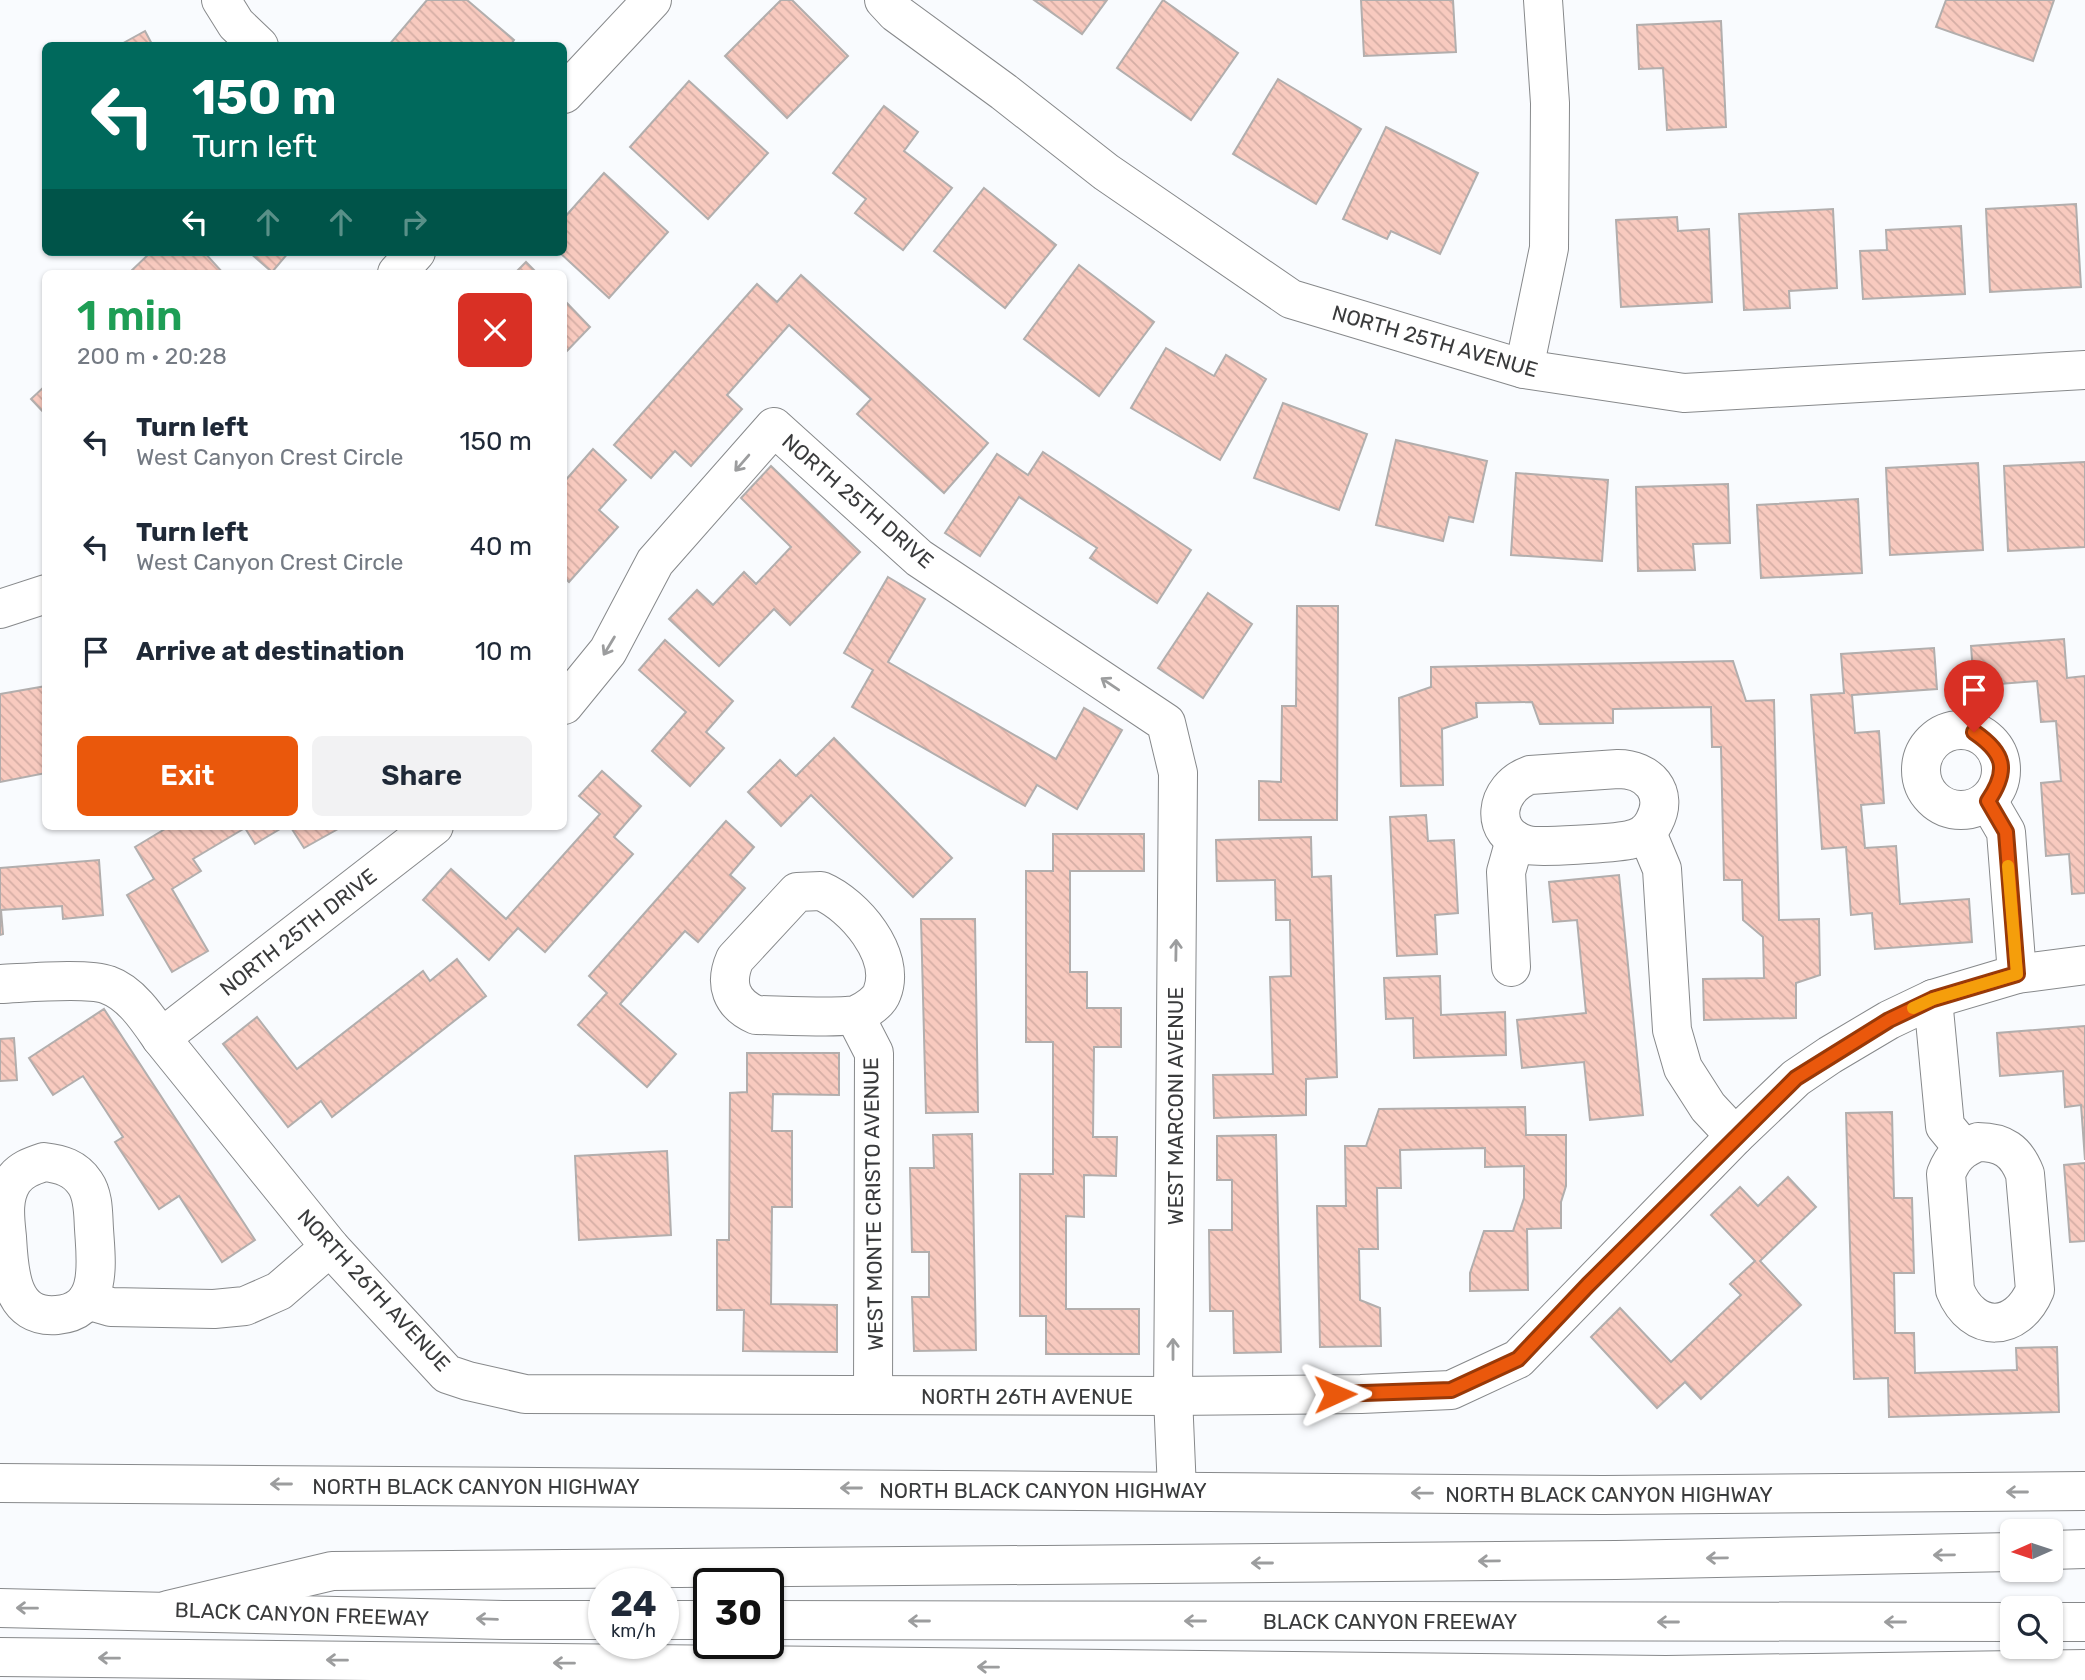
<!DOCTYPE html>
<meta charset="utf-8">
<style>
:root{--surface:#fff;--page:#f2f2f3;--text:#1f2937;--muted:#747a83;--accent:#ea580c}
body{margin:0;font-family:Rubik,sans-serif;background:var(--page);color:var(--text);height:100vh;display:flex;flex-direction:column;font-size:26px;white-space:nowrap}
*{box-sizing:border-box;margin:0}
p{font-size:23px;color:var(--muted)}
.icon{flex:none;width:38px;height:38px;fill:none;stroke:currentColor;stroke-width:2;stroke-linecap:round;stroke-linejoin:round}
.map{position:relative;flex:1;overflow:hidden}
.panel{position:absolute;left:42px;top:270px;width:525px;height:560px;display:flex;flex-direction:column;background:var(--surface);border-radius:10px;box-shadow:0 2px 5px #0004}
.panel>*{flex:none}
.guide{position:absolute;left:42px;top:42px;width:525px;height:214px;border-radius:10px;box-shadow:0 2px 5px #0004;background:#00695c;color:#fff;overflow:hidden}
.needle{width:46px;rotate:267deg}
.fabs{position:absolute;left:2000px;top:1519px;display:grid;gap:14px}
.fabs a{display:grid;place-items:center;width:63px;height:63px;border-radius:10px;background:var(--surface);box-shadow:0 2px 5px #0004;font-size:35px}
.speed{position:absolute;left:588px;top:1568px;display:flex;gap:14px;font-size:35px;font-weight:700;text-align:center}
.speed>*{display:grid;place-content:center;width:91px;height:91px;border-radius:50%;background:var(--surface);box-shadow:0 2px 5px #0004;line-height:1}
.speed small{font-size:18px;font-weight:400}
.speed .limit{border:4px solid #111;border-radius:10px;background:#fff;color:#111}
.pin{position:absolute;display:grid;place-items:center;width:60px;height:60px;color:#fff;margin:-72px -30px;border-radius:50% 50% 50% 0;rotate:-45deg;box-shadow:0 0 7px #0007}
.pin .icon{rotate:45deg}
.me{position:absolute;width:77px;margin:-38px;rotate:89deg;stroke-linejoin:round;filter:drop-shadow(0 0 5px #0008)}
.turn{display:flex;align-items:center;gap:24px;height:147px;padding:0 35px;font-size:32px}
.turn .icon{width:91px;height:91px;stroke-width:2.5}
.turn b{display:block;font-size:49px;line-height:60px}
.lanes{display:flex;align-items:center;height:66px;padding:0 35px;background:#0003;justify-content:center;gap:35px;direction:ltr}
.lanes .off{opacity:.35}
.round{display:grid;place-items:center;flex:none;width:74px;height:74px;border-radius:10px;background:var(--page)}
.headline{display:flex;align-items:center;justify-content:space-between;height:119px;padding:0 35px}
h1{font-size:42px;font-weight:600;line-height:52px;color:#1e9e55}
.cta{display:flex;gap:14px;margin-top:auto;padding:14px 35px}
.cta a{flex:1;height:80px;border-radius:10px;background:var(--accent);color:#fff;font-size:28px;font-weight:600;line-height:80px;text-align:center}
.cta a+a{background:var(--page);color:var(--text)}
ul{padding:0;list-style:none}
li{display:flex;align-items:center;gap:21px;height:105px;padding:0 35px}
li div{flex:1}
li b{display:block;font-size:26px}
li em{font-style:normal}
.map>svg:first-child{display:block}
.building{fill:url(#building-back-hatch);stroke:#b2aead;stroke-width:2}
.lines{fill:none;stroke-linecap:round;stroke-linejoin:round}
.minor-casing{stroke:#87898b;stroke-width:40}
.secondary-casing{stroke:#87898b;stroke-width:40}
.motorway-casing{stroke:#87898b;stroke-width:40}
.minor{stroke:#fff;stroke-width:38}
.secondary{stroke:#fff;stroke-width:38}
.motorway{stroke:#fff;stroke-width:38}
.oneway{stroke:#9c9d9e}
.route-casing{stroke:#983908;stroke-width:18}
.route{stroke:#ea580c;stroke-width:12}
.slow{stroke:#f59e0b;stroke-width:12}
.labels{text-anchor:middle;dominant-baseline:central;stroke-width:5;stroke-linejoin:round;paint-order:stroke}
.street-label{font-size:21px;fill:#3a3b3c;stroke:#fff}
</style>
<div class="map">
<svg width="2085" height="1680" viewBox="0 0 2085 1680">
<defs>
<pattern id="building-back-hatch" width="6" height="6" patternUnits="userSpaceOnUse" patternTransform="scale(1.75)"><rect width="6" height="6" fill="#f8cabf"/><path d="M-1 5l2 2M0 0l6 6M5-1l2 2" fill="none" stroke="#d5aea5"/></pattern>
</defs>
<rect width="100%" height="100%" fill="#f9fbfe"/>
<g class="building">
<path d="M427,0H467L514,40L510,46H388Z"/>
<path d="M781,0H792L848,56L787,118L725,56Z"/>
<path d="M1034,0H1107L1082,34Z"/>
<path d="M1163,0L1238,53L1191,120L1117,68Z"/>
<path d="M1361,0H1453L1456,52L1364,56Z"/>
<path d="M1946,0H2054L2033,61L1936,27Z"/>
<path d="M1721,21L1726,127L1667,130L1663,68L1639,69L1637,25Z"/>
<path d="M145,31L153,46H118Z"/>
<path d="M1278,79L1361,129L1316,204L1233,154Z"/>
<path d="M689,81L768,153L708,219L630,147Z"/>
<path d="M884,106L918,132L904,151L952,188L903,250L855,213L866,199L833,173Z"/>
<path d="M1386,127L1478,173L1440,254L1391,231L1387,239L1343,219Z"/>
<path d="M604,173L668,232L609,298L559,252H564V218Z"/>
<path d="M984,188L1056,245L1005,308L934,251Z"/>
<path d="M2076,204L2081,287L1990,292L1986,209Z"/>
<path d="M1833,209L1837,288L1789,291L1790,308L1744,310L1739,214Z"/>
<path d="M1677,217L1678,231L1709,229L1712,302L1621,307L1616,220Z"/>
<path d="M1961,226L1965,294L1863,299L1860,251L1887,250L1886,230Z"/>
<path d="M151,252H204L223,273H129Z"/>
<path d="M249,252H289L272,272Z"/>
<path d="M526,262L537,273H515Z"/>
<path d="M1079,265L1154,322L1099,396L1024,339Z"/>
<path d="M801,275L988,443L944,493L857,414L871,399L789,325L727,395L742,409L691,466L675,451L651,478L614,445L757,284L777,302Z"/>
<path d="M564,300L590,327L564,354Z"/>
<path d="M1166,348L1214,376L1226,355L1266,379L1220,460L1131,408Z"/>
<path d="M46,385V415L31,399Z"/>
<path d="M1283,403L1367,434L1339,510L1254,478Z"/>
<path d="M1396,440L1487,461L1473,522L1449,517L1443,541L1376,525Z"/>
<path d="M593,449L626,480L599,510L618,527L569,582L564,577V482Z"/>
<path d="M1043,452L1191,550L1157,603L1090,558L1097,548L1019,497L980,556L945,533L997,454L1028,475Z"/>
<path d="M2085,462V547L2008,551L2004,466Z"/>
<path d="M1978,463L1983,550L1890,555L1886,468Z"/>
<path d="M771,466L860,552L790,625L774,609L719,666L669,619L697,590L713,605L744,572L756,584L791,547L741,498Z"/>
<path d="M1516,473L1608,480L1602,561L1511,555Z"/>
<path d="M1728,484L1730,543L1693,544L1695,570L1638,571L1636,487Z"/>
<path d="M1858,499L1862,573L1761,578L1757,505Z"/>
<path d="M888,577L925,599L888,662L1056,759L1084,708L1122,730L1077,809L1037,785L1025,806L852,707L873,670L844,653Z"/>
<path d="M1208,593L1252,624L1203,698L1158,668Z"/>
<path d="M1297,606H1338L1337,820H1259V781L1281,782L1282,706H1296Z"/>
<path d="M2064,639L2067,678L2085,676V893L2072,894L2069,854L2046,856L2041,783L2061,781L2056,721L2041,722L2037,681L1974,686L1971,646Z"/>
<path d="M665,640L733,701L706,732L724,748L690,786L652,751L686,712L639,670Z"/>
<path d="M1934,648L1937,689L1852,695L1855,733L1879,731L1884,803L1861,805L1865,848L1896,846L1900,904L1969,899L1972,942L1875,949L1872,913L1851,915L1846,847L1822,849L1811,695L1844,693L1841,654Z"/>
<path d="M1733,661L1746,701L1774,700L1779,920L1819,919L1820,975L1796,983V1018L1704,1020L1703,979L1764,978L1763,937L1743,920L1742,880H1724L1721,747H1712L1711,707L1613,709V723L1540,724L1532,702L1476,703L1477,717L1442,729L1443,785L1401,786L1399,698L1431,687V667Z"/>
<path d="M46,686V773L0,782V694Z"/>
<path d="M834,738L952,858L913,897L811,795L781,826L748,792L780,760L796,776Z"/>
<path d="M602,771L641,806L614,837L633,854L545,952L518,928L489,960L423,900L451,869L506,919L600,814L579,796Z"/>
<path d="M1426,815L1428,841L1454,840L1458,913L1435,915L1437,954L1397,956L1390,817Z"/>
<path d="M726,821L754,847L730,875L745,888L698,942L685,931L620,1004L676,1054L647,1087L578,1025L607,993L589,976Z"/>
<path d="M170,826H285L255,844L245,828L193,859L201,871L172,889L208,951L172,972L127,895L154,879L135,847Z"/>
<path d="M290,826H336L338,829L304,848Z"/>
<path d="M1053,834H1144V871H1070V972H1087V1008H1121V1047H1094L1093,1137H1117L1116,1176L1084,1175V1217L1066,1216V1309H1139V1354H1046V1316H1020V1174H1053V1042H1026V871H1053Z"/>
<path d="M1311,837L1312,877L1331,876L1337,1077L1306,1079V1115L1214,1118L1213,1075L1273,1074L1270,977L1291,976L1290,920H1276L1275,880L1217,881L1216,840Z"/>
<path d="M99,860L103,915L63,919L62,906L1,910L3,934L0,935V868Z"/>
<path d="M1619,875L1643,1115L1590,1120L1584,1062L1522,1068L1517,1020L1586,1013L1577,920L1553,922L1549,882Z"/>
<path d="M921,919H975L978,1112L926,1113Z"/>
<path d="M457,959L486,996L332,1117L321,1101L288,1127L223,1044L257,1017L297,1069L423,971L430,981Z"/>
<path d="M1440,976L1441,1015L1505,1012L1506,1055L1414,1058L1413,1018L1386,1019L1384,978Z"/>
<path d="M104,1009L255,1240L222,1262L179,1196L159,1209L115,1142L123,1137L83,1076L53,1095L29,1058Z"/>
<path d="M2085,1026V1160L2081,1105L2065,1107L2063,1071L2000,1076L1997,1033Z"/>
<path d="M14,1038L17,1080L0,1081V1039Z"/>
<path d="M747,1053H839V1095L773,1094L772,1131H792V1207H772L771,1304L837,1305V1352L743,1351L744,1310H717V1240H729L730,1093L747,1092Z"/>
<path d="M1525,1107L1526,1135H1566V1186L1561,1202V1228L1527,1229L1528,1290L1470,1291V1273L1484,1231H1513L1524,1198V1166L1485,1167V1148L1400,1150L1401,1188H1377L1378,1249H1359L1360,1300L1380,1308L1381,1346L1320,1347L1317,1206H1346L1345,1146H1366L1379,1109Z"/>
<path d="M1892,1112L1894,1198H1912L1914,1273H1894L1895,1333H1914L1915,1373L2017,1370L2016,1348L2057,1347L2059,1412L1889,1417L1888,1378L1854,1379L1846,1113Z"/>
<path d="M972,1134L976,1350L914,1351L912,1297H929V1252H912L910,1168H934L933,1135Z"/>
<path d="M1276,1135L1281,1352L1234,1353L1233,1311H1210L1209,1230H1232V1180H1217V1136Z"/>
<path d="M667,1151L671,1235L579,1240L575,1156Z"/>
<path d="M2085,1163V1241L2070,1242L2064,1165Z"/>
<path d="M1788,1177L1816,1207L1760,1261L1801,1305L1701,1399L1685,1382L1657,1408L1591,1337L1620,1308L1671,1362L1741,1295L1730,1284L1755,1261L1711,1215L1740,1187L1758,1206Z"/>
</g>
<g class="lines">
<g class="minor-casing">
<g id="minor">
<path d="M221,0L236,24L259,46"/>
<path d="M884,0L896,13L1004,92L1106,172L1291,299L1524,369L1684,393L2085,370"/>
<path d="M564,94L652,0"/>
<path d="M397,273L416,252"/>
<path d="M1524,369L1549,248L1550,103L1543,0"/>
<path d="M0,609L46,594"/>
<path d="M564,705L608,651L655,562L774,427L919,558L1166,723L1178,773L1173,1396L1177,1491"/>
<circle cx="1961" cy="770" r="40"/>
<path d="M1618,769C1648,769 1670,792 1654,822C1649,832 1640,838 1629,840C1615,843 1539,848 1527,845C1488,834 1494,788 1530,775Z"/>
<path d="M1988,801L2006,832L2017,974"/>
<path d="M1647,833L1662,869L1672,1030L1683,1068L1708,1107L1735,1136"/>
<path d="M821,891C854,905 897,955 882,993C879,1002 866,1010 858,1014C849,1019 773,1015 756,1015C731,1004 724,984 735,959L797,892Z"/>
<path d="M1511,967L1506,872L1515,840"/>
<path d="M0,984C25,983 87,977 108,985C131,993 148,1019 161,1038L330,1247L447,1374L468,1381L525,1394L1173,1396L1361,1394L1451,1390L1518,1359L1735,1136L1796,1078L1830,1055L1889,1020L1933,999L2017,974L2085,965"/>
<path d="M1933,999L1945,1126L1963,1148"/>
<path d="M855,1016L874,1053L873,1395"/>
<path d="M161,1038L434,826"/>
<path d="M1978,1142C2003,1142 2016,1151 2025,1174L2035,1290C2017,1333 1973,1334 1955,1290L1946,1174C1953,1156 1961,1149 1978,1142Z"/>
<path d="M44,1162C61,1164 75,1168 85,1183C94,1196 93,1214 94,1229C96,1262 104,1311 57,1315C10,1319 9,1270 7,1237C5,1218 2,1198 13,1181C20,1170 32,1166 44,1162Z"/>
<path d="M87,1300L111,1307L214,1309L245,1306L279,1291L330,1247"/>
</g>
</g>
<g class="secondary-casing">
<path id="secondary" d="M0,1483L1603,1495L2085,1491"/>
</g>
<g class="motorway-casing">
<g id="motorway">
<path d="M2051,1550L2085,1549"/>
<path d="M0,1608L503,1620H604"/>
<path d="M168,1610L332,1571L1616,1560L2012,1552"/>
<path d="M663,1620H709"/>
<path d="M768,1620L2012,1622"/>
<path d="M2051,1622H2085"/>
<path d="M0,1657L1666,1675L2085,1669"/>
</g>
</g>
<use href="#minor" class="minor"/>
<use href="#secondary" class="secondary"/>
<use href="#motorway" class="motorway"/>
</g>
<defs><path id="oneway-shaft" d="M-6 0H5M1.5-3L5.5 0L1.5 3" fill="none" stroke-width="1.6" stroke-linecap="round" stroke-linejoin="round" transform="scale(1.75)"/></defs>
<g class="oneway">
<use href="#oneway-shaft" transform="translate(742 463) rotate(131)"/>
<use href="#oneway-shaft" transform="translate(609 646) rotate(121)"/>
<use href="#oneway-shaft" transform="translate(1110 684) rotate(-146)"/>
<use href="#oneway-shaft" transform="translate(1176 950) rotate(-89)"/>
<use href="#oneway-shaft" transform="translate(1173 1349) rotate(-90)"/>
<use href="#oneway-shaft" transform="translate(281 1484) rotate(-180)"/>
<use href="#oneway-shaft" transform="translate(851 1488) rotate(-180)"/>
<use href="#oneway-shaft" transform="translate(2017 1492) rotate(180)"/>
<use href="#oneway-shaft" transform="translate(1422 1493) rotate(-179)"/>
<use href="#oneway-shaft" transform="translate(1944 1555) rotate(179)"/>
<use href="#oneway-shaft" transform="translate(1717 1558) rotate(179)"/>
<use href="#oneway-shaft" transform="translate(1489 1561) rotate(179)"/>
<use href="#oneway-shaft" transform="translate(1262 1563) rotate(180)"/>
<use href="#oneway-shaft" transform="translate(27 1608) rotate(-179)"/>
<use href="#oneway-shaft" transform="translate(487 1619) rotate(-178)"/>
<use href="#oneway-shaft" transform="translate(919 1621) rotate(-180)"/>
<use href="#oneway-shaft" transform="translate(1195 1621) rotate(-180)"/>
<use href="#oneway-shaft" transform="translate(1668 1622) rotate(-180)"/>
<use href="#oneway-shaft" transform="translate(1895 1622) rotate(-180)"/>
<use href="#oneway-shaft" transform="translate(109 1658) rotate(-179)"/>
<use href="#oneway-shaft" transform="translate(337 1660) rotate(-179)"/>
<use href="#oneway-shaft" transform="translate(564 1663) rotate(-179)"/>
<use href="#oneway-shaft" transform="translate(988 1667) rotate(-179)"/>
</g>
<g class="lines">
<g class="route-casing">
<path id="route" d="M1335,1394L1451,1390L1518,1359L1588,1285L1796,1078L1889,1020L1933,999L2017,974L2006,832L1988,801C2009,770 2005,753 1974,732"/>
</g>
<use href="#route" class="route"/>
<path class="slow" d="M1913,1008L1933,999L2017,974L2008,866"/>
</g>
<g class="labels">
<g class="street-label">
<text transform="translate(1435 341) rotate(16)">NORTH 25TH AVENUE</text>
<text transform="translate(858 501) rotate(41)">NORTH 25TH DRIVE</text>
<text transform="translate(298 932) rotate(-38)">NORTH 25TH DRIVE</text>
<text transform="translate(1175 1106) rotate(-90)">WEST MARCONI AVENUE</text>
<text transform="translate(873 1204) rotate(-91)">WEST MONTE CRISTO AVENUE</text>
<text transform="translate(374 1290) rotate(47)">NORTH 26TH AVENUE</text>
<text x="1027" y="1396">NORTH 26TH AVENUE</text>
<text x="476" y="1486">NORTH BLACK CANYON HIGHWAY</text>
<text x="1043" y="1490">NORTH BLACK CANYON HIGHWAY</text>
<text x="1609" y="1494">NORTH BLACK CANYON HIGHWAY</text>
<text transform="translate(302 1614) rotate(2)">BLACK CANYON FREEWAY</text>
<text x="1390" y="1621">BLACK CANYON FREEWAY</text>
</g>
</g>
</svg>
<div class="fabs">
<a><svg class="needle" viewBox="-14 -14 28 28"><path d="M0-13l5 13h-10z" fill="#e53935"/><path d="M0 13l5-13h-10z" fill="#747a83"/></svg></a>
<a><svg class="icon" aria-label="search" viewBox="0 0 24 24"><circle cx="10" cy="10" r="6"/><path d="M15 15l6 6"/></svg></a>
</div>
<div class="speed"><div>24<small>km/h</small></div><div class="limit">30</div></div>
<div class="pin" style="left:1974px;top:732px;background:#d93025"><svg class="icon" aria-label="arrive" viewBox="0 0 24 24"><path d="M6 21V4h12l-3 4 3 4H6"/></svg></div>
<svg class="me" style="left:1335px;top:1394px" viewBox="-20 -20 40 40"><path d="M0-17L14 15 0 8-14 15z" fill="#ea580c" stroke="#fff" stroke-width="4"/></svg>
<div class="guide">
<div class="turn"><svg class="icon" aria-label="left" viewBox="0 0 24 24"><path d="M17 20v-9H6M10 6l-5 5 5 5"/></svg><div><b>150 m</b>Turn left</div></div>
<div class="lanes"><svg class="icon" aria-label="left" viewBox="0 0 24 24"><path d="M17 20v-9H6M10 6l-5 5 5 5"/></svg><svg class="icon off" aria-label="ahead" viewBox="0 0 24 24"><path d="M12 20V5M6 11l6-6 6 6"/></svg><svg class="icon off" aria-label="ahead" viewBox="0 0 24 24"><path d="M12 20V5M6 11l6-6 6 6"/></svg><svg class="icon off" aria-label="right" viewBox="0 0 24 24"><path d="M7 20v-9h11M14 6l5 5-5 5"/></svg></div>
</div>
<section class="panel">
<div class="headline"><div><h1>1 min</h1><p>200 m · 20:28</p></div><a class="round" style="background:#d93025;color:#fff"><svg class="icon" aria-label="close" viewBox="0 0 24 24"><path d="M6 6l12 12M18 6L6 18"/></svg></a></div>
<ul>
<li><svg class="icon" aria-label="left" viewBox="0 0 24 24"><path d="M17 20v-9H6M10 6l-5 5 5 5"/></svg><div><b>Turn left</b><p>West Canyon Crest Circle</p></div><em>150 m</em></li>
<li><svg class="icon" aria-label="left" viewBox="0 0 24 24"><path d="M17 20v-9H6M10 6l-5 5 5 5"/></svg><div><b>Turn left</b><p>West Canyon Crest Circle</p></div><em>40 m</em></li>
<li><svg class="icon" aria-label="arrive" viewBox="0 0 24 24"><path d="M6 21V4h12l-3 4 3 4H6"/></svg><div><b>Arrive at destination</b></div><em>10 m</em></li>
</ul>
<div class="cta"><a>Exit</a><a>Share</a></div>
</section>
</div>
